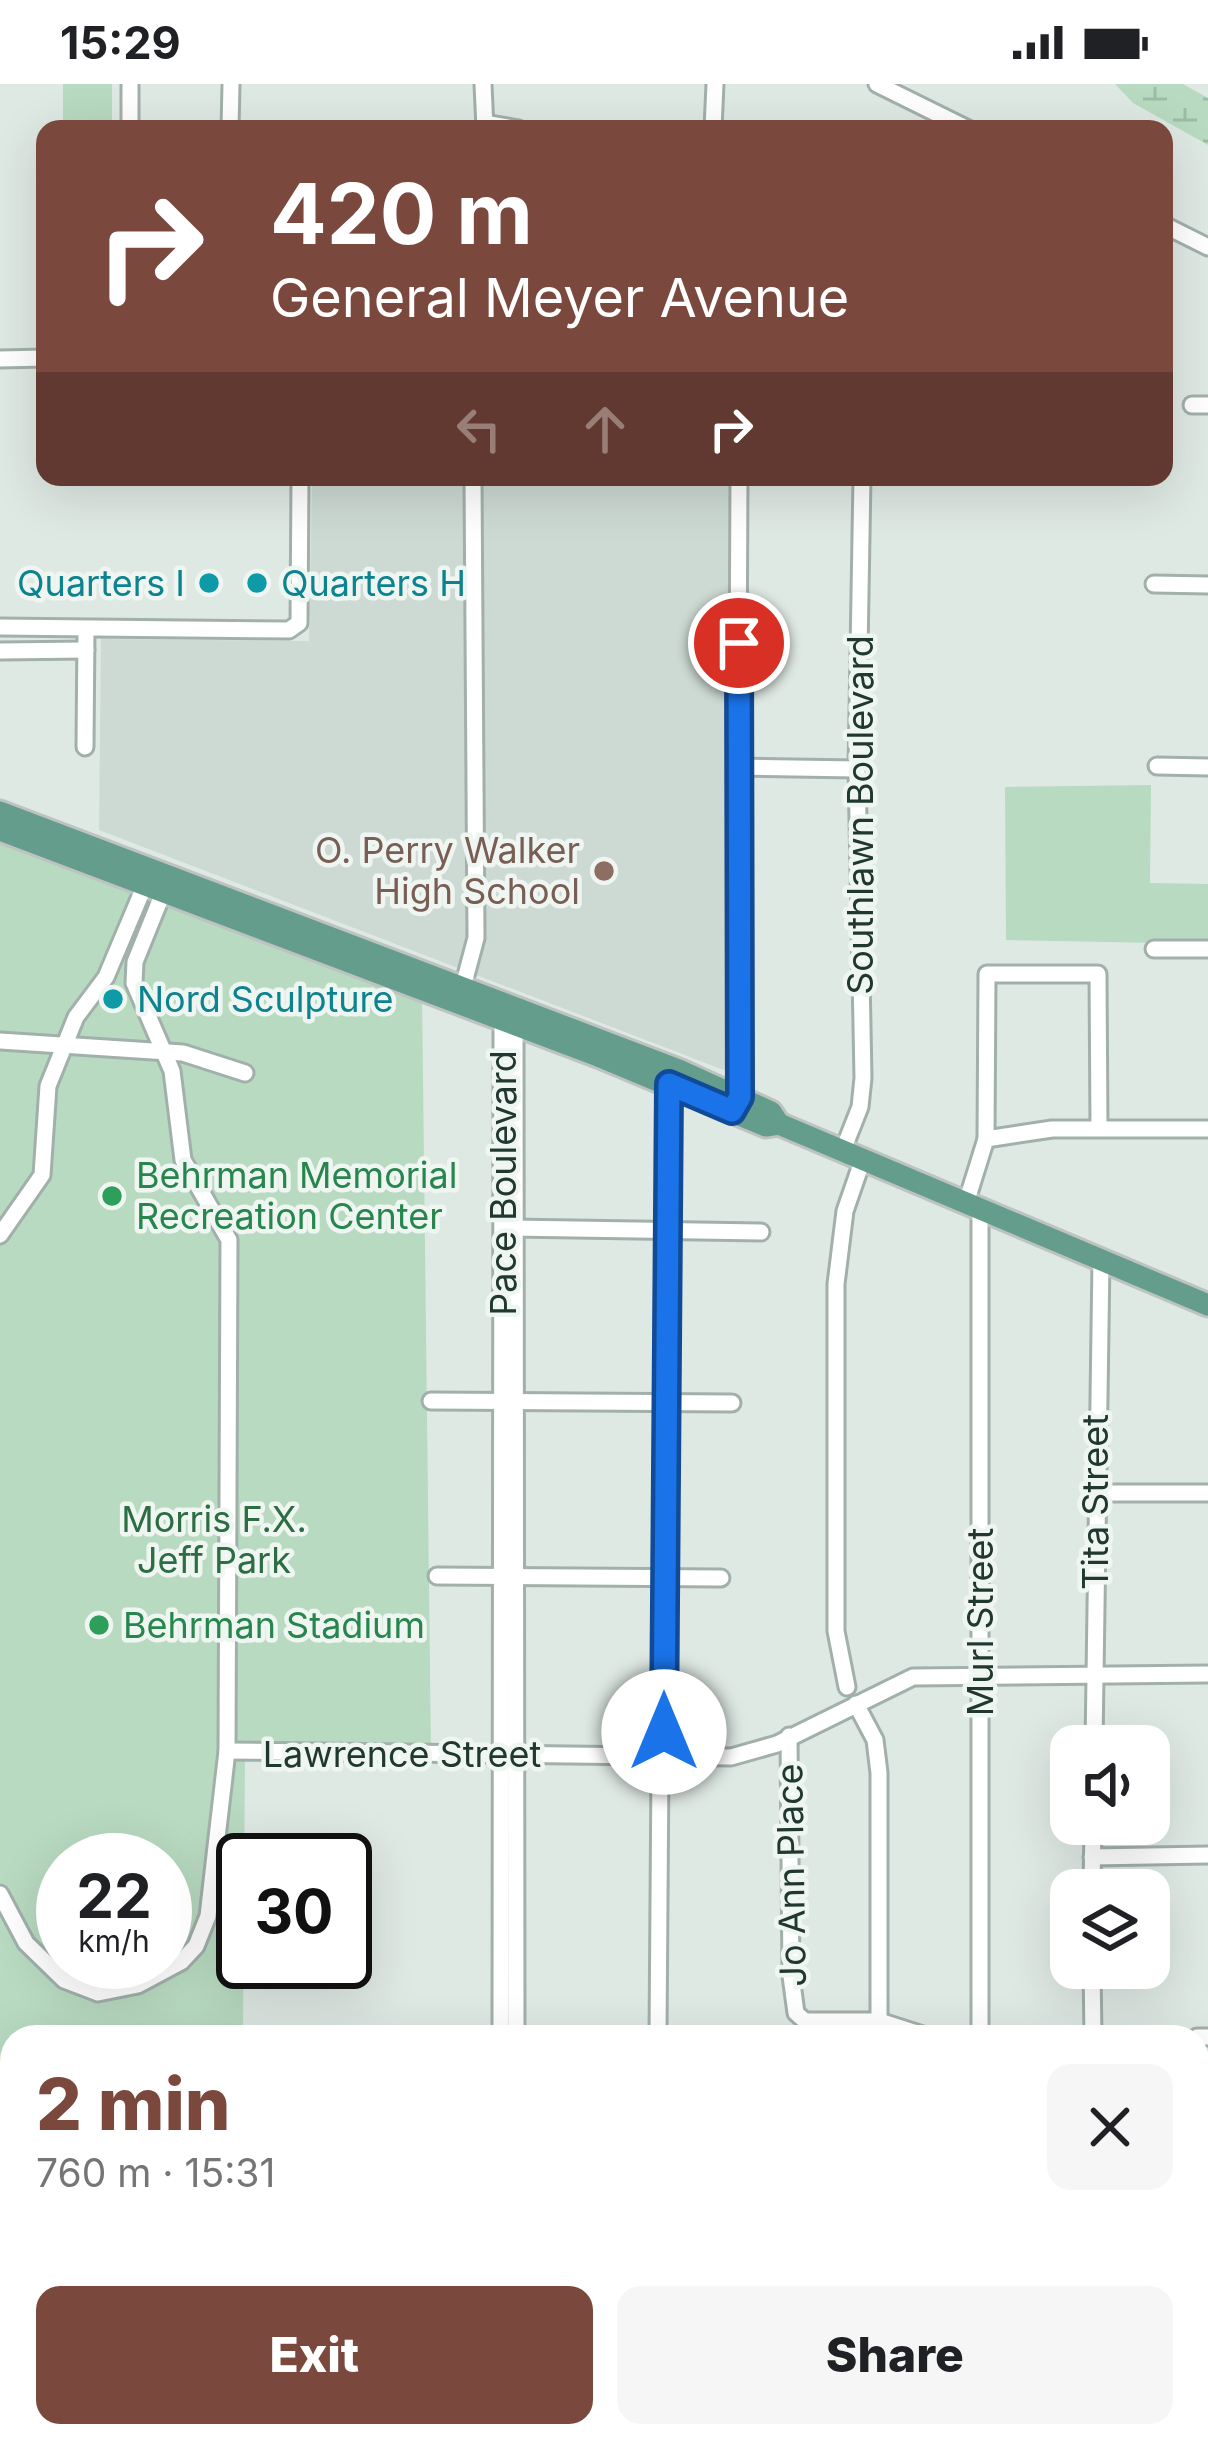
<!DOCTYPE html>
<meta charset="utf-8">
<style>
:root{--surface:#fff;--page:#f6f6f6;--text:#202124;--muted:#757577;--accent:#7b483d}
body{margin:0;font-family:Inter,sans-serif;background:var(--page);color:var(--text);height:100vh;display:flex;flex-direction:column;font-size:45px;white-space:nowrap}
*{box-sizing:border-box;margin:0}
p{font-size:39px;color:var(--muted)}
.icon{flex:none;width:66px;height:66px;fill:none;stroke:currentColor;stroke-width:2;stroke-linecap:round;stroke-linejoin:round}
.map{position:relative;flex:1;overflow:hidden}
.panel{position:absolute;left:0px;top:1941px;width:1209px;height:423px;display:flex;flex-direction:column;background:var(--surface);border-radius:36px 36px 0 0;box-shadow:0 12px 48px #0002}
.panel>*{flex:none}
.top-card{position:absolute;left:36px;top:36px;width:1137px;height:366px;border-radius:24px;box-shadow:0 12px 48px #0002;background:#7b483d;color:#fff;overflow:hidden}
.buttons{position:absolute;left:1050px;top:1641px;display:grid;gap:24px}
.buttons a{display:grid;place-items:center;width:120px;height:120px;border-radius:24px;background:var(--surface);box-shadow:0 12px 48px #0002;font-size:60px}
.speed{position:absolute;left:36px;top:1749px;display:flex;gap:24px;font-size:60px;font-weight:700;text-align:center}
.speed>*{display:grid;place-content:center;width:156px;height:156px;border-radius:50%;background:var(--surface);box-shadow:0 12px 48px #0002;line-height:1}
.speed small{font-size:30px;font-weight:400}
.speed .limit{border:6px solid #111;border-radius:18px;background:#fff;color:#111}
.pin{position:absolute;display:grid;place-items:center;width:102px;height:102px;color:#fff;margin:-51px;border:6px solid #fff;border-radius:50%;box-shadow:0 3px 12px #0007}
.me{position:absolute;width:132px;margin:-66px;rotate:0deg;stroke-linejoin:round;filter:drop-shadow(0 0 9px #0008)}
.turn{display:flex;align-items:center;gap:42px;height:252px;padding:0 36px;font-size:54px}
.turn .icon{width:156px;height:156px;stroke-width:2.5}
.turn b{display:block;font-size:84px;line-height:102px}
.lanes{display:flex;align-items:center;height:114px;padding:0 36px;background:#0003;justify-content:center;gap:60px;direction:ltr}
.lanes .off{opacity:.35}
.round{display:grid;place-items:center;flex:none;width:126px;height:126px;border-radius:24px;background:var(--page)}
.head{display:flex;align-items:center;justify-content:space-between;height:204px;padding:0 36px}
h1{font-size:72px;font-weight:800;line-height:90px;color:var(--accent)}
.button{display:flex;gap:24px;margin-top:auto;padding:24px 36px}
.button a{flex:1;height:138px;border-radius:24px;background:var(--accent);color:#fff;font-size:48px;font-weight:800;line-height:138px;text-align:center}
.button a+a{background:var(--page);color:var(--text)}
.status{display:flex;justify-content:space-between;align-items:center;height:84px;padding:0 60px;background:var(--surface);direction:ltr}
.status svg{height:33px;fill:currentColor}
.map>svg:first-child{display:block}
.built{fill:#cdd9d3}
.green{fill:#b8dac0;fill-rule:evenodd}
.wetland{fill:url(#wetland-marsh)}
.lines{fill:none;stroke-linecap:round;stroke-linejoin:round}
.stream{stroke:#89c5cd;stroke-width:3}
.minor-casing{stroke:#a2b0ab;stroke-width:21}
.major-casing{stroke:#bcc3c1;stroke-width:27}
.minor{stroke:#fff;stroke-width:15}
.major{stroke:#659d8c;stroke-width:21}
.route-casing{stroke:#114b97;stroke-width:30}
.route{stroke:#1a73e8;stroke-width:21}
.culture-dot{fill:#0f9aa8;stroke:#eff6f2;stroke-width:4.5}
.education-dot{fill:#8d6e63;stroke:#eff6f2;stroke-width:4.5}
.leisure-dot{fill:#2e9e5b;stroke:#eff6f2;stroke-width:4.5}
.labels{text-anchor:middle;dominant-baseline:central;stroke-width:9;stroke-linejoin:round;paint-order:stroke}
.culture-label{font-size:36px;fill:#0d838f;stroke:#eff6f2;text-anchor:start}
.street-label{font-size:36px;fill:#213831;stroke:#eff6f2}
.education-label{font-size:36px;fill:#785e54;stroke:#eff6f2;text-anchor:end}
.leisure-label{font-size:36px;fill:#27864d;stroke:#eff6f2;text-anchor:start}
.park-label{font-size:36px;fill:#2d6d43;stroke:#eff6f2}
</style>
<div class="status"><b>15:29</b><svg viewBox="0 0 49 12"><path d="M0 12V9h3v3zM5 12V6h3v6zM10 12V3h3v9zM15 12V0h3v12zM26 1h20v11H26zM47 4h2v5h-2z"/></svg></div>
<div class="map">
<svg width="1208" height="2363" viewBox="0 0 1208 2363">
<defs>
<pattern id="wetland-marsh" width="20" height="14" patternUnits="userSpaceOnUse" patternTransform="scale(3)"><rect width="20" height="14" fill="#b8dac0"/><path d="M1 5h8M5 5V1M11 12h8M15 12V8" fill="none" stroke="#9ebca5"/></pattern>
</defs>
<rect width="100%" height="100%" fill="#dfe9e4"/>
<path class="built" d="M312,393H731L729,988L99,746L101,555L309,557Z"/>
<g class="green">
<rect x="63" y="0" width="49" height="45"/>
<path d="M1151,701L1150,799L1208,800V860L1006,856L1005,703Z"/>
<path d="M0,755L422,907L431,1670H245L243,1953H12V2008H0ZM63,1776H165V1878H63Z"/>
</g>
<path class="wetland" d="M1115,0H1183L1208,14V61L1133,19Z"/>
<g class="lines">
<g class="stream">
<path d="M0,2016H12"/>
<path d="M1197,2019H1208"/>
</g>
<g class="minor-casing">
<g id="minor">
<path d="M130,0V45"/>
<path d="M483,0L485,45"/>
<path d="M877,0L968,45"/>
<path d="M484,39L519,45"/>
<path d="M230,45L231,0"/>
<path d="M713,45L715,0"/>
<path d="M1164,141L1208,163"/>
<path d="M0,275L45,274"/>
<path d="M1192,321H1208"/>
<path d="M1154,500L1208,501"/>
<path d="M0,543L289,546L299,539L300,393"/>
<path d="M0,567L86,566"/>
<path d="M85,663L86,545"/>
<path d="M1157,682L1208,683"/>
<path d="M739,683L857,685"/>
<path d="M1154,865H1208"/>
<path d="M461,910L476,854L473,393"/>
<path d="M515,934L516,1953"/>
<path d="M0,957L183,969L245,989"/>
<path d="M736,1019L739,393"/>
<path d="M986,1055L1052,1045H1208"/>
<path d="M843,1066L860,1023L863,994L857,685L862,393"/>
<path d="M967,1116L986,1055L987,890H1098L1099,1044"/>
<path d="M512,1144L761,1148"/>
<path d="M0,1151L42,1091L48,1002L76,933L106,893L147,796"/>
<path d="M431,1317L732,1319"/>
<path d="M1094,1409H1208"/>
<path d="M437,1492L721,1494"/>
<path d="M847,1603L836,1547V1200L845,1127L863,1075"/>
<path d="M856,1620L875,1656L879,1689V1937"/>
<path d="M789,1652L791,1892L796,1929L805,1937H879L929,1953"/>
<path d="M1094,1662L1101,1175"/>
<path d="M227,1667L731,1673L777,1660L913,1593L1208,1590"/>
<path d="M1092,1773L1208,1771"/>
<path d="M1092,1806L1093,1740"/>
<path d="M0,1810L26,1859L64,1896L98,1909L138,1901L181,1878L196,1862L208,1832L227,1667L229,1156L183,1076L172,987L134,899L135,878L167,799"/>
<path d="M1092,1884L1093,1953"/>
<path d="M501,1953L502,937L507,928"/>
<path d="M658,1953L664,1142L670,998"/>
<path d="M980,1953V1122"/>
<path d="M1197,1953H1208"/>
<path d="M1197,2343L1208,2344"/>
<path d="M502,2352V2363"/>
<path d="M517,2352V2363"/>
<path d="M657,2352V2363"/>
<path d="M826,2352V2363"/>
<path d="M734,2363L780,2352"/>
<path d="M1022,2363V2352"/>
</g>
</g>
<g class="major-casing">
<g id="major">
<path d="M0,728L679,986L771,1028L779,1040"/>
<path d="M0,746L598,972L766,1042L779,1040L1208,1221"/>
</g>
</g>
<use href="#minor" class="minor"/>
<use href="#major" class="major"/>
</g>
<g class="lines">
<g class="route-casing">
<path id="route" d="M664,1648L669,1000L732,1027L740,1013L739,559"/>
</g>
<use href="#route" class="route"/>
</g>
<g class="culture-dot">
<circle cx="209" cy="499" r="12"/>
<circle cx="257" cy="499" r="12"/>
<circle cx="113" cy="915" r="12"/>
</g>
<circle class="education-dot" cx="604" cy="787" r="12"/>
<g class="leisure-dot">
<circle cx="112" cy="1112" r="12"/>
<circle cx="99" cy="1541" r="12"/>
</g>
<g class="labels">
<g class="culture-label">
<text x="185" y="499" text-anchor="end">Quarters I</text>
<text x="281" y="499">Quarters H</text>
<text x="137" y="915">Nord Sculpture</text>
</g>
<g class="street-label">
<text transform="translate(860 731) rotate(-90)">Southlawn Boulevard</text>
<text transform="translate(503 1099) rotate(-90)">Pace Boulevard</text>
<text transform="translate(1095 1418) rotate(-90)">Tita Street</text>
<text transform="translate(980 1538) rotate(-90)">Murl Street</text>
<text x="402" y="1670">Lawrence Street</text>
<text transform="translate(791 1791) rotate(-91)">Jo Ann Place</text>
</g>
<g class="education-label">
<text x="580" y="766">O. Perry Walker<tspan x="580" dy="41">High School</tspan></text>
</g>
<g class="leisure-label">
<text x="136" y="1091">Behrman Memorial<tspan x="136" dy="41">Recreation Center</tspan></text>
<text x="123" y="1541">Behrman Stadium</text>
</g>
<g class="park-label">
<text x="214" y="1435">Morris F.X.<tspan x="214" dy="41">Jeff Park</tspan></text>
</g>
</g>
</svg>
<div class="buttons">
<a><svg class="icon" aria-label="sound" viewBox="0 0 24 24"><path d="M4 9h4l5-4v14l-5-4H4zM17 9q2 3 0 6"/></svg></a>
<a><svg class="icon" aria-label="layers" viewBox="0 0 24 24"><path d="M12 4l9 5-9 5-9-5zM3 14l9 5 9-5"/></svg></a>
</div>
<div class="speed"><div>22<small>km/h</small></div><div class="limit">30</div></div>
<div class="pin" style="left:739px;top:559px;background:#d93025"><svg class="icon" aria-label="arrive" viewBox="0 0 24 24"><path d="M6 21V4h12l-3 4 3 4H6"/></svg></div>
<svg class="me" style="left:664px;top:1648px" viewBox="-20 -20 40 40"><circle r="19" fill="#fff"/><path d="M0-13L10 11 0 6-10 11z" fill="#1a73e8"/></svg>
<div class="top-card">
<div class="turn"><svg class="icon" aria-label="right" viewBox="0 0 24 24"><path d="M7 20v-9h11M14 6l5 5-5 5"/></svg><div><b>420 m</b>General Meyer Avenue</div></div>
<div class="lanes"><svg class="icon off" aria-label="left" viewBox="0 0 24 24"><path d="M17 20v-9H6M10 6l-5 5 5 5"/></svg><svg class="icon off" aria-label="ahead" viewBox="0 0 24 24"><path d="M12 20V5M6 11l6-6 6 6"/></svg><svg class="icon" aria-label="right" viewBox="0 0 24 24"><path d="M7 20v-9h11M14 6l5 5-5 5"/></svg></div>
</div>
<section class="panel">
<div class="head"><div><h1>2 min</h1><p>760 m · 15:31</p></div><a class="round"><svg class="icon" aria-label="close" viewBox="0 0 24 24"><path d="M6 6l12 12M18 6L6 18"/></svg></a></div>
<div class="button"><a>Exit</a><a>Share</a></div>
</section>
</div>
